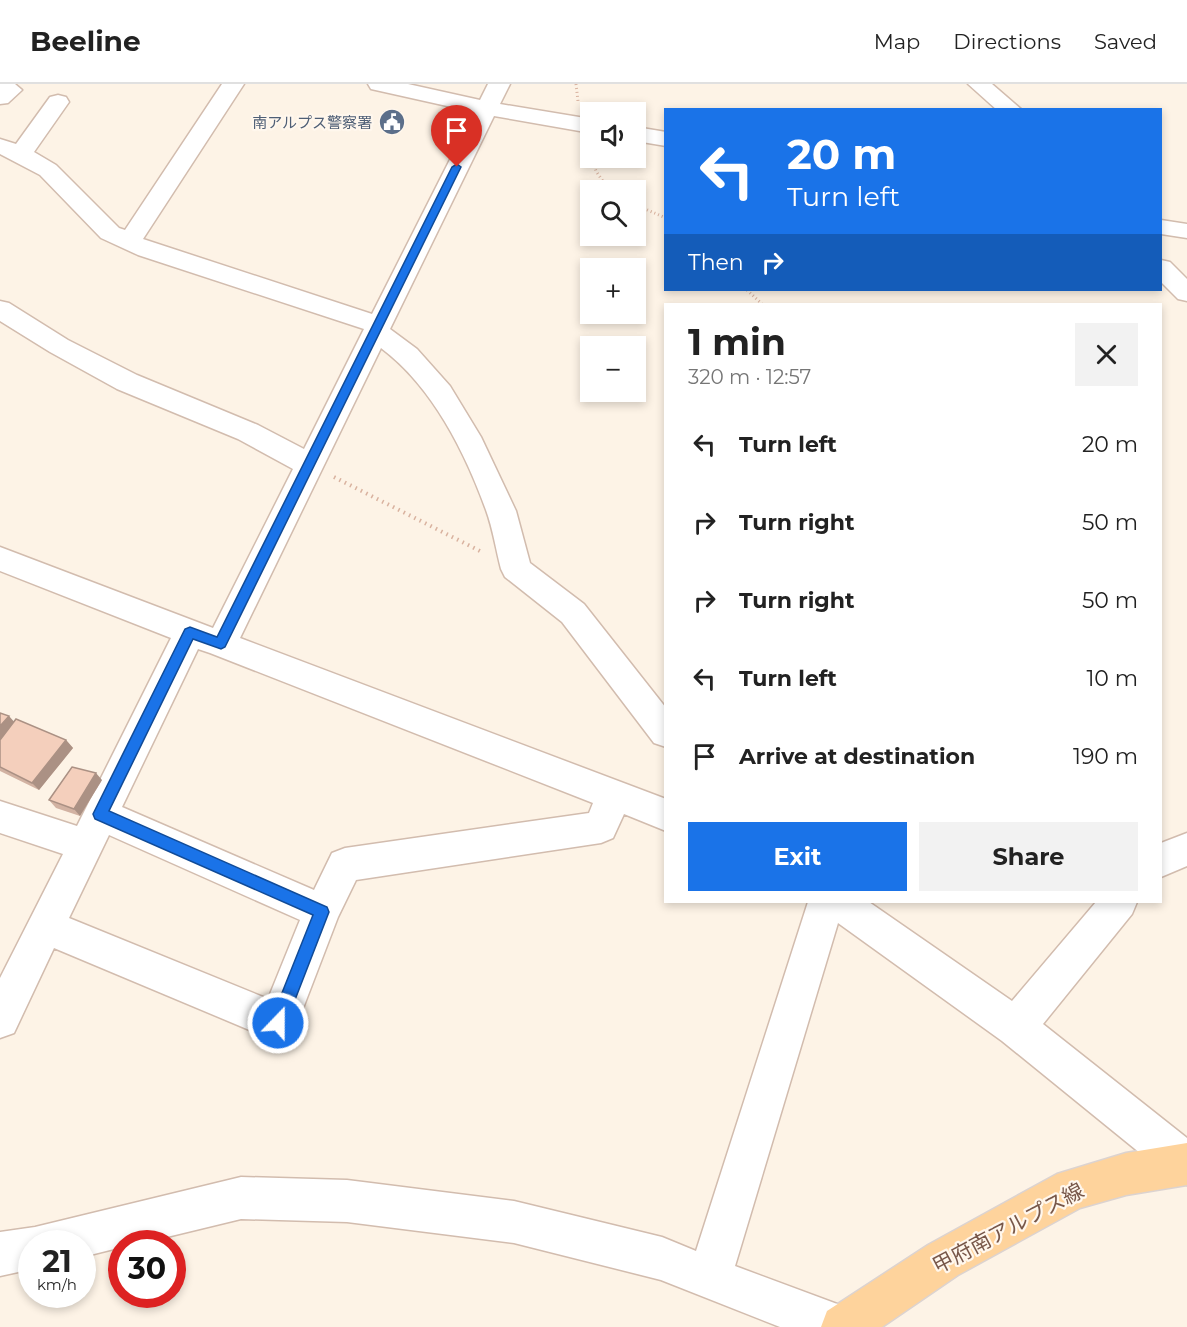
<!DOCTYPE html>
<meta charset="utf-8">
<style>
:root{--surface:#fff;--page:#f2f2f2;--text:#222;--muted:#767676;--line:#e0e0e0;--accent:#1a73e8}
body{margin:0;font-family:Montserrat,"Noto Sans JP",sans-serif;background:var(--page);color:var(--text);height:100vh;display:flex;flex-direction:column;font-size:22px;white-space:nowrap}
*{box-sizing:border-box;margin:0}
p{font-size:20px;color:var(--muted)}
.icon{flex:none;width:33px;height:33px;fill:none;stroke:currentColor;stroke-width:2;stroke-linecap:round;stroke-linejoin:round}
.map{position:relative;flex:1;overflow:hidden}
.details{position:absolute;left:664px;top:219px;width:498px;height:600px;display:flex;flex-direction:column;background:var(--surface);border-radius:0px;box-shadow:0 3px 9px #0003}
.details>*{flex:none}
.top-card{position:absolute;left:664px;top:24px;width:498px;height:183px;border-radius:0px;box-shadow:0 3px 9px #0003;background:#1a73e8;color:#fff;overflow:hidden}
.tools{position:absolute;left:580px;top:18px;display:grid;gap:12px}
.tools a{display:grid;place-items:center;width:66px;height:66px;border-radius:0px;background:var(--surface);box-shadow:0 3px 9px #0003;font-size:30px}
.speed{position:absolute;left:18px;top:1146px;display:flex;gap:12px;font-size:30px;font-weight:700;text-align:center}
.speed>*{display:grid;place-content:center;width:78px;height:78px;border-radius:50%;background:var(--surface);box-shadow:0 3px 9px #0003;line-height:1}
.speed small{font-size:15px;font-weight:400}
.speed .limit{border:9px solid #d22;background:#fff;color:#111}
.pin{position:absolute;display:grid;place-items:center;width:51px;height:51px;color:#fff;margin:-62px -26px;border-radius:50% 50% 50% 0;rotate:-45deg;box-shadow:0 0 6px #0007}
.pin .icon{rotate:45deg}
.me{position:absolute;width:66px;margin:-33px;rotate:22deg;stroke-linejoin:round;filter:drop-shadow(0 0 4px #0008)}
.turn{display:flex;align-items:center;gap:21px;height:126px;padding:0 24px;font-size:27px}
.turn .icon{width:78px;height:78px;stroke-width:2.5}
.turn b{display:block;font-size:42px;line-height:51px}
.then{display:flex;align-items:center;height:57px;padding:0 24px;background:#0003;gap:12px;font-size:22px}
.round{display:grid;place-items:center;flex:none;width:63px;height:63px;border-radius:0px;background:var(--page)}
.overview{display:flex;align-items:center;justify-content:space-between;height:102px;padding:0 24px}
h1{font-size:36px;font-weight:700;line-height:45px}
.button{display:flex;gap:12px;margin-top:auto;padding:12px 24px}
.button a{flex:1;height:69px;border-radius:0px;background:var(--accent);color:#fff;font-size:24px;font-weight:700;line-height:69px;text-align:center}
.button a+a{background:var(--page);color:var(--text)}
ul{padding:0;list-style:none}
li{display:flex;align-items:center;gap:18px;height:78px;padding:0 24px}
li div{flex:1}
li b{display:block;font-size:22px}
li em{font-style:normal}
header{display:flex;align-items:center;gap:36px;box-sizing:border-box;height:84px;padding:0 30px;background:var(--surface);border-bottom:2px solid var(--line)}
header strong{font-size:28px}
nav{display:flex;gap:33px;margin-inline-start:auto;font-size:21px}
.map>svg:first-child{display:block}
.lines{fill:none;stroke-linecap:round;stroke-linejoin:round}
.minor-casing{stroke:#d2bcae;stroke-width:3}
.major-casing{stroke:#dcd3d0;stroke-width:3}
.path-far1{stroke:#d9b29f;stroke-width:3;stroke-dasharray:1 3;stroke-linecap:butt}
.path{stroke:#d9b29f;stroke-width:4;stroke-dasharray:1.5 4.5;stroke-linecap:butt}
.minor{fill:#fff;fill-rule:evenodd}
.major{fill:#fed39c;fill-rule:evenodd}
.wall{fill:#d2b2a2}
.shaded-wall{fill:#ab9184}
.building{fill:#f4cfbc;stroke:#ab9184;stroke-width:1.5}
.route{fill:#1a73e8;stroke:#114b97;stroke-width:1.5}
.labels{text-anchor:middle;dominant-baseline:central;stroke-width:4.5;stroke-linejoin:round;paint-order:stroke}
.far-service-label{font-size:15px;fill:#4e5e75;stroke:#fff7ed;text-anchor:end}
.near-street-label{font-size:21px;fill:#785749;stroke:#fff7ed}
</style>
<header>
<strong>Beeline</strong>
<nav><a>Map</a><a>Directions</a><a>Saved</a></nav>
</header>
<div class="map">
<svg width="1187" height="1243" viewBox="0 0 1187 1243">
<rect width="100%" height="100%" fill="#fdf3e6"/>
<g class="lines">
<g class="minor-casing">
<g id="minor">
<path d="M0,0H15L22,6L8,19L0,20Z"/>
<path d="M222,0H244L143,155L372,230L474,28L371,5L368,0H408L480,16L488,0H510L500,20L591,35V49L494,32L390,245L417,265L450,302L481,353L516,427L530,479L584,520L666,624V663L654,659L562,538L505,493L501,485C496,466 493,445 486,426C465,368 432,302 381,264L240,554L666,715V747L624,730L613,754L601,759L356,796L338,833L292,953L278,958L54,864L14,949L0,954V894L63,770L0,749V717L77,742L171,554L0,487V463L213,544L293,385L238,355L117,305L50,268L0,237V217L9,219L68,256L137,291L258,341L304,365L364,245L138,171L101,154L40,91L0,70V55L16,60L50,13L58,11L66,13L69,18L34,68L56,81L119,144L125,146ZM198,565L210,569L593,719L589,729L345,764L332,769L314,806L122,723ZM109,751L300,836L268,915L69,834Z"/>
<path d="M968,0H992L1022,26H997Z"/>
<path d="M636,43L666,48V62L636,57Z"/>
<path d="M1161,136L1187,140V154L1161,150Z"/>
<path d="M1161,176L1170,178L1187,195V217L1178,215L1161,198Z"/>
<path d="M1187,749V782L1161,793V759Z"/>
<path d="M808,818H869L1012,917L1096,818H1137L1132,830L1043,940L1187,1054V1101L1172,1095L1002,957L838,839L735,1182L856,1227L862,1243H780L661,1196L514,1159L347,1138L241,1135L138,1160H122V1163L82,1173V1160H32V1185L0,1192V1148L35,1143L241,1093L347,1096L514,1117L662,1153L696,1167Z"/>
</g>
</g>
<g class="major-casing">
<path id="major" d="M1187,1059V1101L1126,1111L1080,1124L958,1191L882,1243H821L827,1227L928,1161L1057,1090L1126,1069Z"/>
</g>
<g class="path-far1">
<path d="M576,0L578,17"/>
<path d="M588,62L591,72"/>
<path d="M592,74L596,87L609,106"/>
<path d="M636,121L666,134"/>
<path d="M747,206L762,220"/>
</g>
<path class="path" d="M334,393L480,467"/>
<use href="#minor" class="minor"/>
<use href="#major" class="major"/>
</g>
<g class="wall">
<path d="M0,629L14,638L66,656L73,664L39,706L0,687Z"/>
<path d="M102,696L80,732L56,724L49,716Z"/>
</g>
<g class="shaded-wall">
<path d="M9,632L16,640L0,658V642Z"/>
<path d="M66,656L73,664L39,706L32,699Z"/>
<path d="M96,689L102,696L80,732L74,725Z"/>
</g>
<g class="building">
<path d="M0,629L9,632L0,642Z"/>
<path d="M16,635L66,656L32,699L0,683V656Z"/>
<path d="M72,683L96,689L74,725L49,716Z"/>
</g>
<path class="route" d="M457,80L461,83L225,563L221,565L193,555L109,727L327,823L329,828L286,939L284,944L278,947L272,944L270,939L313,831L95,735L93,730L185,545L190,543L217,553L452,83Z"/>
<defs>
<g id="civic-disc" transform="scale(1.35)"><circle r="9.5" fill="#5c6f8a" stroke="#fff7ed"/><path d="M-.6-6.5H3V-4.5H.6V-3L4-1V1h2V6H-6V1h2V-1L-.6-3ZM-1.2 2.5V6h2.4V2.5Z" fill="#fff"/></g>
</defs>
<g fill-rule="evenodd">
<use href="#civic-disc" x="392" y="38"/>
</g>
<g class="labels">
<g class="far-service-label">
<text x="372" y="38">南アルプス警察署</text>
</g>
<g class="near-street-label">
<text transform="translate(1008 1144) rotate(-28)">甲府南アルプス線</text>
</g>
</g>
</svg>
<div class="tools">
<a><svg class="icon" aria-label="sound" viewBox="0 0 24 24"><path d="M4 9h4l5-4v14l-5-4H4zM17 9q2 3 0 6"/></svg></a>
<a><svg class="icon" aria-label="search" viewBox="0 0 24 24"><circle cx="10" cy="10" r="6"/><path d="M15 15l6 6"/></svg></a>
<a>+</a>
<a>−</a>
</div>
<div class="speed"><div>21<small>km/h</small></div><div class="limit">30</div></div>
<div class="pin" style="left:457px;top:83px;background:#d93025"><svg class="icon" aria-label="arrive" viewBox="0 0 24 24"><path d="M6 21V4h12l-3 4 3 4H6"/></svg></div>
<svg class="me" style="left:278px;top:939px" viewBox="-20 -20 40 40"><circle r="17" fill="#1a73e8" stroke="#fff" stroke-width="3"/><path d="M0-11L8 9 0 5-8 9z" fill="#fff"/></svg>
<div class="top-card">
<div class="turn"><svg class="icon" aria-label="left" viewBox="0 0 24 24"><path d="M17 20v-9H6M10 6l-5 5 5 5"/></svg><div><b>20 m</b>Turn left</div></div>
<div class="then">Then<svg class="icon" aria-label="right" viewBox="0 0 24 24"><path d="M7 20v-9h11M14 6l5 5-5 5"/></svg></div>
</div>
<section class="details">
<div class="overview"><div><h1>1 min</h1><p>320 m · 12:57</p></div><a class="round"><svg class="icon" aria-label="close" viewBox="0 0 24 24"><path d="M6 6l12 12M18 6L6 18"/></svg></a></div>
<ul>
<li><svg class="icon" aria-label="left" viewBox="0 0 24 24"><path d="M17 20v-9H6M10 6l-5 5 5 5"/></svg><div><b>Turn left</b></div><em>20 m</em></li>
<li><svg class="icon" aria-label="right" viewBox="0 0 24 24"><path d="M7 20v-9h11M14 6l5 5-5 5"/></svg><div><b>Turn right</b></div><em>50 m</em></li>
<li><svg class="icon" aria-label="right" viewBox="0 0 24 24"><path d="M7 20v-9h11M14 6l5 5-5 5"/></svg><div><b>Turn right</b></div><em>50 m</em></li>
<li><svg class="icon" aria-label="left" viewBox="0 0 24 24"><path d="M17 20v-9H6M10 6l-5 5 5 5"/></svg><div><b>Turn left</b></div><em>10 m</em></li>
<li><svg class="icon" aria-label="arrive" viewBox="0 0 24 24"><path d="M6 21V4h12l-3 4 3 4H6"/></svg><div><b>Arrive at destination</b></div><em>190 m</em></li>
</ul>
<div class="button"><a>Exit</a><a>Share</a></div>
</section>
</div>
